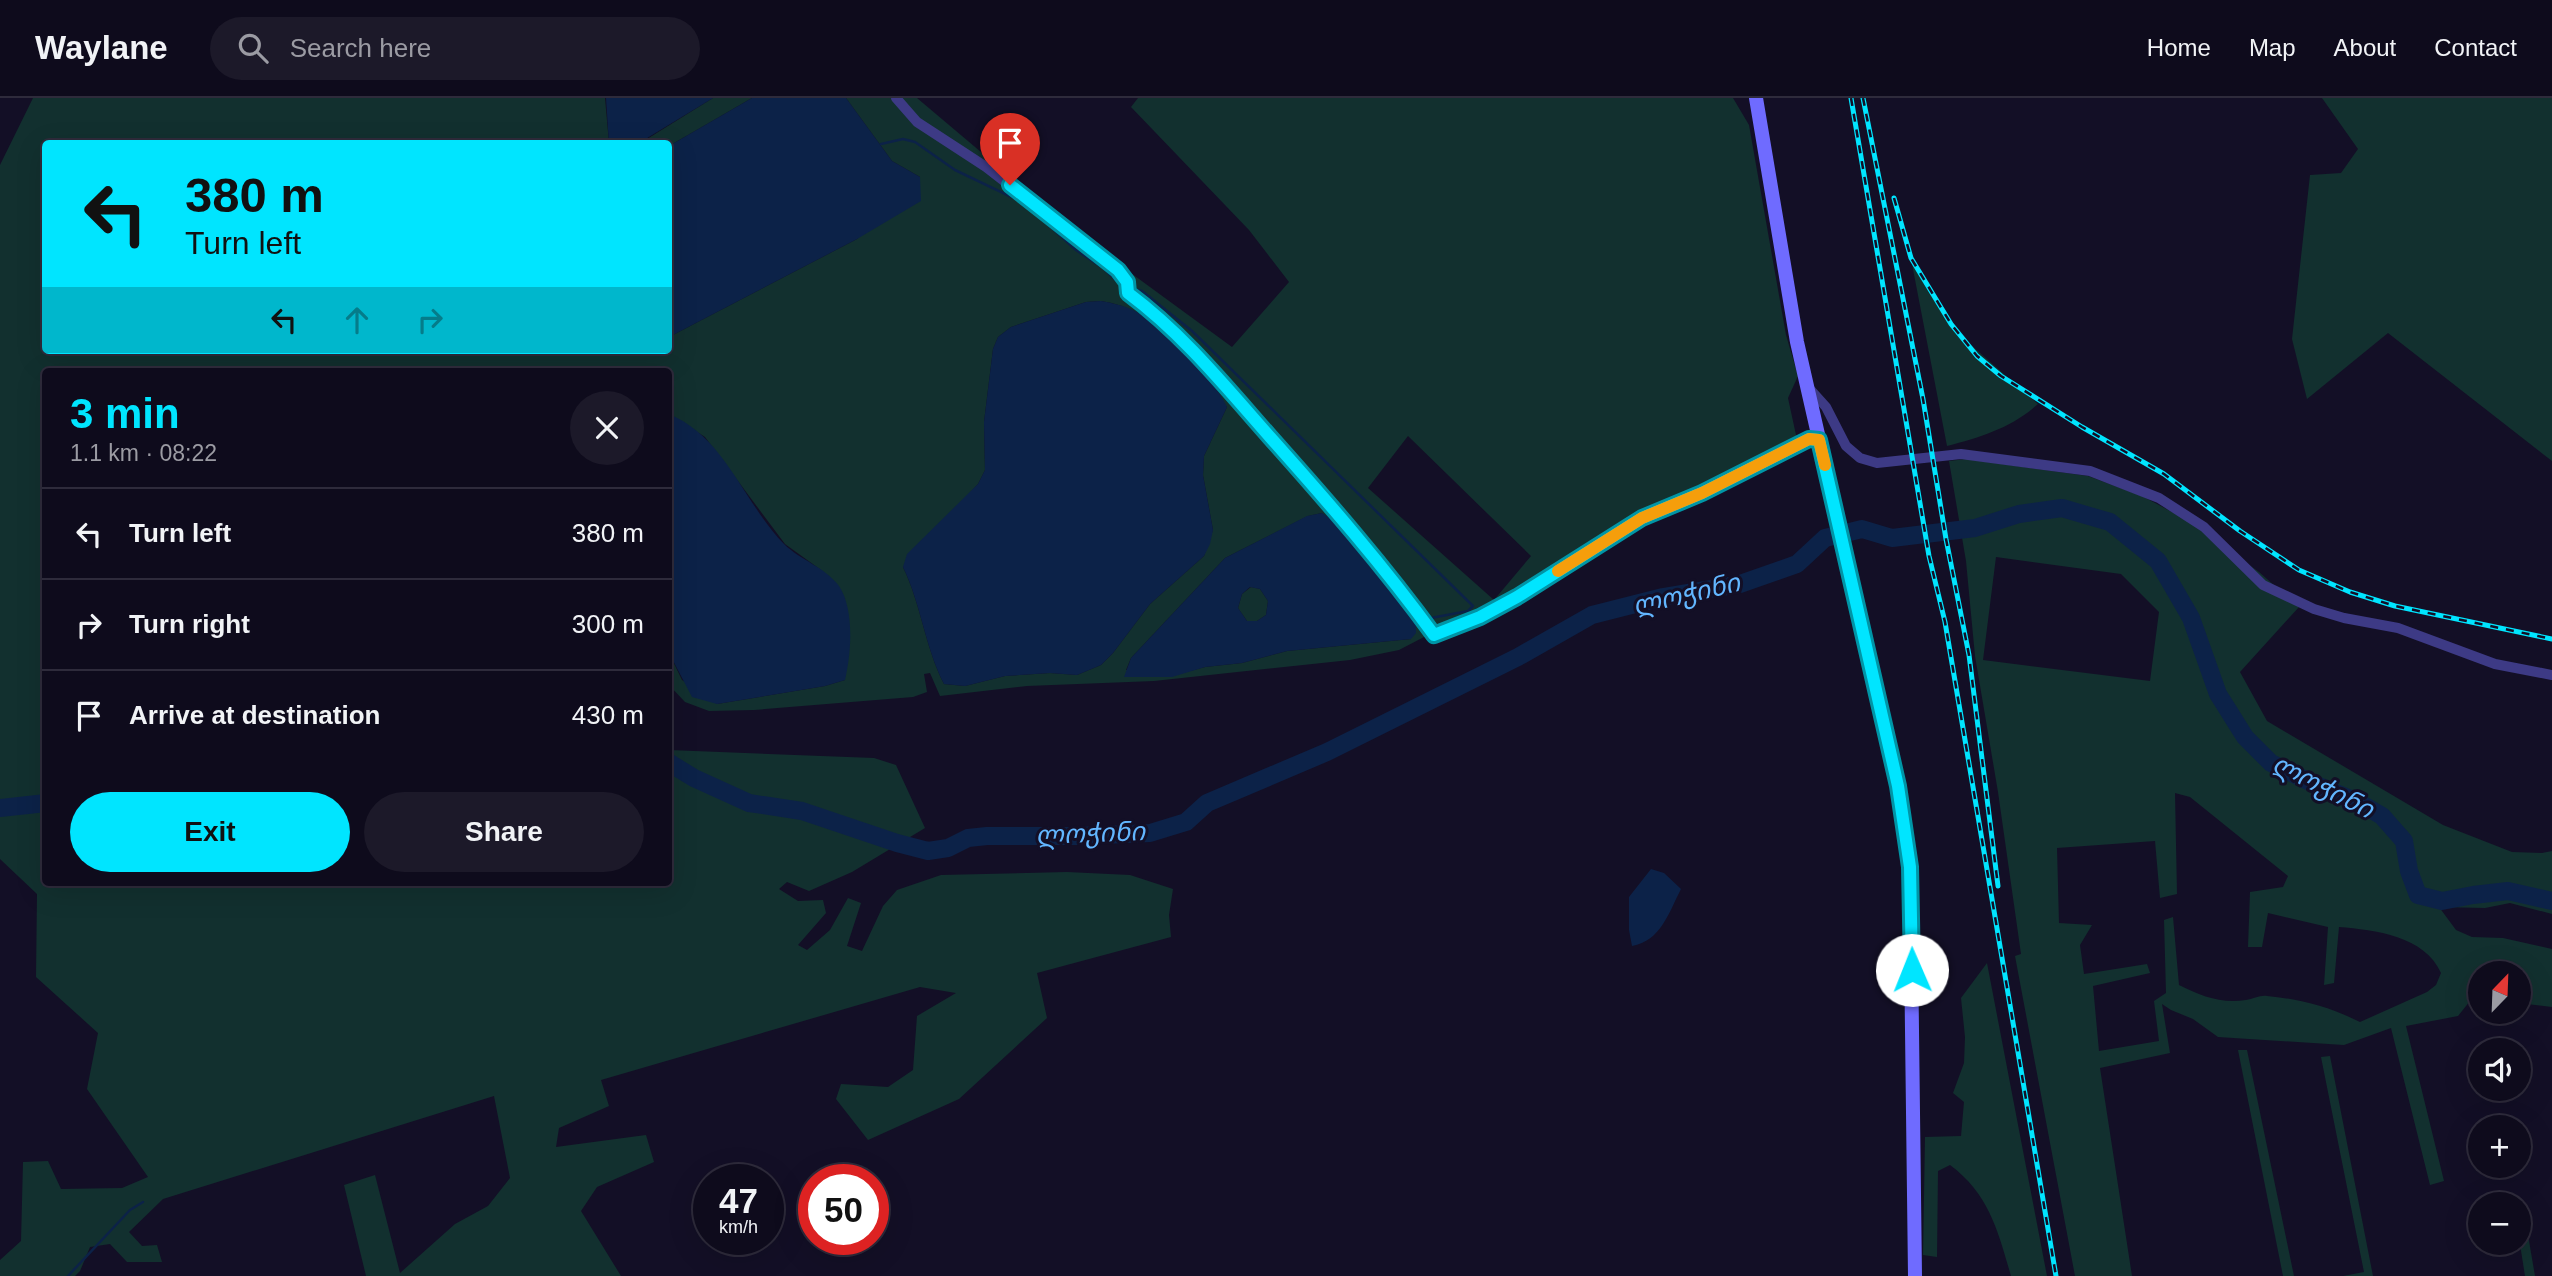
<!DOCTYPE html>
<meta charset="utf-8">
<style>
:root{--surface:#0e0b1c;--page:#1c1929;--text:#f1f3f6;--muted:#9b9ba3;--line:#2e2b3b;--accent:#00e5ff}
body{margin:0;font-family:Helvetica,"Noto Sans Georgian",sans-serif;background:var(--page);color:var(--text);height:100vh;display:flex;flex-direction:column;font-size:26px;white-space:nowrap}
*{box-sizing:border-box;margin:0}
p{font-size:23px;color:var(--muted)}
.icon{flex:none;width:38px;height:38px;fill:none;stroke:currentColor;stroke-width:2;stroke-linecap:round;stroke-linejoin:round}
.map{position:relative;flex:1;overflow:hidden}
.details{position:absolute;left:42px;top:270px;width:630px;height:518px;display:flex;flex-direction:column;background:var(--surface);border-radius:7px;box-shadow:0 7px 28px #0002,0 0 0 2px var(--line)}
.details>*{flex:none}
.guide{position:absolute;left:42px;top:42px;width:630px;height:214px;border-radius:7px;box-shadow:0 7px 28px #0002,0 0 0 2px var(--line);background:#00e5ff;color:#111;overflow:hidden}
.needle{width:46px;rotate:23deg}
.buttons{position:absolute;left:2468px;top:863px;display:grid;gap:14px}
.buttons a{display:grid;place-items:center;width:63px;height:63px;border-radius:50%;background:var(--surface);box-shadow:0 7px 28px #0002,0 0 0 2px var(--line);font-size:35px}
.speed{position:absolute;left:693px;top:1066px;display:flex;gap:14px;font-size:35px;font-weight:700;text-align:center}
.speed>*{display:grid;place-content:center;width:91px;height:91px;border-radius:50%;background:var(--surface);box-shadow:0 7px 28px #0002,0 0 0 2px var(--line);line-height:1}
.speed small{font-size:18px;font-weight:400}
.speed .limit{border:10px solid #d22;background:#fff;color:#111}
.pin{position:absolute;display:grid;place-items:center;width:60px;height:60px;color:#fff;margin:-72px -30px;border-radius:50% 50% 50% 0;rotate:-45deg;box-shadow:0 0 7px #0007}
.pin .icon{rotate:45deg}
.me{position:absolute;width:77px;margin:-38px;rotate:359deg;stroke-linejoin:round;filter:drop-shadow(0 0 5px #0008)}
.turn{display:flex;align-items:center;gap:24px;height:147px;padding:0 28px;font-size:32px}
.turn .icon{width:91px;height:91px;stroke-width:2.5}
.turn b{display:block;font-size:49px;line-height:60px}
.lanes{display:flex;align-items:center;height:66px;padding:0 28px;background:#0003;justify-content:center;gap:35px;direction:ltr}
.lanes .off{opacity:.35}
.round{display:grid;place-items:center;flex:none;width:74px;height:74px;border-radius:37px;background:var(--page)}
.summary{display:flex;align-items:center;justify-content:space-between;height:119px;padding:0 28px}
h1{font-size:42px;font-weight:700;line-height:52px;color:var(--accent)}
.action{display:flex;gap:14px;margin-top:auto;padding:14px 28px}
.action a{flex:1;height:80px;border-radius:42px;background:var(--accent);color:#111;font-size:28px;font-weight:700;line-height:80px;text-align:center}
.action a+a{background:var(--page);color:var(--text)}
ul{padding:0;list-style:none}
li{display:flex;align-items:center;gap:21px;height:91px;padding:0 28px;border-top:2px solid var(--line)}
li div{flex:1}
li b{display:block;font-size:26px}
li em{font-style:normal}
header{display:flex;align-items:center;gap:42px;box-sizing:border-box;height:98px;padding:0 35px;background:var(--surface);border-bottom:2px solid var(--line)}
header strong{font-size:33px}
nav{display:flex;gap:38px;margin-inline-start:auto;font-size:24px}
.search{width:490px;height:63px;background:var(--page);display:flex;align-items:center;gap:18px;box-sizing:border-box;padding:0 24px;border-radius:38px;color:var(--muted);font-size:26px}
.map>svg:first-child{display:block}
.green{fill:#12302f;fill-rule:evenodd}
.water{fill:#0c2248;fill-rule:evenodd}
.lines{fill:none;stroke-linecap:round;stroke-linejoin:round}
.stream{stroke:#0c2248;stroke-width:2.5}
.river{stroke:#0c2248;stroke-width:18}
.street{stroke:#3d3a85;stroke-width:10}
.secondary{stroke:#6f6bff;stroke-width:14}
.rail-casing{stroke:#00e5ff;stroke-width:5}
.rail{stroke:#130f26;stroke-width:2.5;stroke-dasharray:8;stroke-linecap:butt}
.route-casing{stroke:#0095a6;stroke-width:18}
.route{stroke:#00e5ff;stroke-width:12}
.slow{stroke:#f59e0b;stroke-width:12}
.labels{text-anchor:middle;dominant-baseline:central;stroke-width:6;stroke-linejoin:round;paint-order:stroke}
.water-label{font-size:26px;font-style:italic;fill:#62b6ff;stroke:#130f26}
</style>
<header>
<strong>Waylane</strong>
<div class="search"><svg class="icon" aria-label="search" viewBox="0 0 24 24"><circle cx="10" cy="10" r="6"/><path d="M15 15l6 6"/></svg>Search here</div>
<nav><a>Home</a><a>Map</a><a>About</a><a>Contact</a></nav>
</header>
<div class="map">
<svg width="2552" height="1178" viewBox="0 0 2552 1178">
<rect width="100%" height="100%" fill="#130f26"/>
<g class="green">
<path d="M33,0H605L609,45L46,46V252H668L669,239L857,141L920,79L892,63L846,0H917L1083,140L1232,249L1289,184L1249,132L1131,9L1138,0H1733L1749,27L1786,237L1798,278L1788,300L1796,337L1801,340L1643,413L1487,511L1443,529L1432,525L1424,529V539L1399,552L1350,562L1154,583L1027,588L940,598L930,575L924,576L927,594L913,599L754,612L709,613L685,604L669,587V555L682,582L717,606L825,588L845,582L821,472L785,446L705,339L669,316L668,273H46V784H668L669,652L874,660L896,667L925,730L852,774L809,793L787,784L779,791L798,803L823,802L826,815L798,847L807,852L830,832L848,800L861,805L847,848L862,853L883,808L897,792L941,777L1067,774L1130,777L1173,791L1169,817L1171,839L1037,875L1047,920L959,1001L868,1042L836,1001L841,986L888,989L913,972L917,918L956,895L920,889L601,982L609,1008L559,1030L556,1049L646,1037L654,1064L597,1089L581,1113L621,1178H366L344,1087L375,1077L400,1175L455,1126L488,1108L510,1080L494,998L163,1101L129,1134L142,1148L157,1147L162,1164H127L110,1146L90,1149L80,1173L75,1178H0V1162L21,1143L23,1064L48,1063L61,1091L122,1090L148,1079L87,991L98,935L36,879L37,796L0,761V67ZM1101,203C1159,211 1193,266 1227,309L1204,358L1203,377L1213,432L1204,458L1150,506L1113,555L1101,567L1077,577L1050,575L1005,578L965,588L944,586C925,549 921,506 903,469L978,386L985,372L984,324L993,251L998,239L1011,229L1086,204ZM1408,338L1531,458L1494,502L1368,390ZM1322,415L1411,541L1287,553L1242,565L1205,569L1190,573L1126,572L1131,560L1225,460L1308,418Z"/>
<path d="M713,0H752L669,48L668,46H639Z"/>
<path d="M2322,0H2552V363L2388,235L2307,301L2292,241L2310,77L2341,75L2358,51Z"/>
<path d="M1912,166L1954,232L2038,306C2011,330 1981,339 1947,348Z"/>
<path d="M1966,361L2088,378L2142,398L2185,421L2259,474L2299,509L2240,574L2267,623L2443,727L2512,754L2542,755L2552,753V816L2510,805L2485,810L2439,809L2456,832L2472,839L2503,840L2552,851V909L2518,905V875H2480V899L2474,898L2458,918L2406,928L2444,1083L2430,1087L2391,930L2344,947L2218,939L2193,921L2171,912L2162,906L2170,955L2100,970L2132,1178H2075L2015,858L2021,856L1998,694L1975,558L1966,463L1949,363ZM1996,459L2121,476L2159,514L2150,583L1983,562ZM2175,695L2190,699L2288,778L2283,789L2250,794L2248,849H2262L2268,815L2328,829L2324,887L2334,885L2339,829C2375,832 2425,838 2441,875L2436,887L2427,894L2360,924C2330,909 2300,901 2267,898C2260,897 2253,901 2246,902C2221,906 2201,898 2179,887L2173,819L2164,822L2166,895L2154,903L2159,943L2099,953L2093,888L2150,875L2147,866L2084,876L2080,847L2092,827L2059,825L2057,750L2155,743L2160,800L2177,796Z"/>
<path d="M1251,489L1260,491L1268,503L1266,517L1257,523H1247L1238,510L1242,496Z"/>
<path d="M1987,865L2047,1178H2011C1998,1133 1989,1096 1950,1067L1938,1073L1937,1159L1923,1157L1925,1039L1961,1038L1964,1004L1953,995L1964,965L1965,939L1961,900Z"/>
<path d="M2238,952H2247L2294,1178H2283Z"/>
<path d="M2330,958L2373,1178H2343L2364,1174L2321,959Z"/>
<path d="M2528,1137L2535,1178H2525L2519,1140Z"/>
</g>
<g class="water">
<path d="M606,0H713L639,45L609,46Z"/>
<path d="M752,0H846L892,63L920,79L921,103L857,141L669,239V48Z"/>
<path d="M1101,203C1112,205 1122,207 1133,212C1164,228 1212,277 1227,309L1204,358L1203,377L1213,432L1210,446L1204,458L1150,506L1113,555L1101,567L1077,577L1050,575L1005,578L965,588L944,586C925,549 921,506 903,469L907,456L978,386L985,372L984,324L993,251L998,239L1011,229L1086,204Z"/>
<path d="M669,316C726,340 743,404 784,446C800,462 825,469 839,488C855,512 851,556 845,582L825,588L717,606L692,599L669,555Z"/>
<path d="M1322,415L1336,424L1416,523V535L1411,541L1287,553L1242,565L1205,569L1172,579H1124L1131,560L1225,460L1307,418ZM1250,489L1260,491L1268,503L1266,517L1257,523H1247L1238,510L1242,496Z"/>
<path d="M1651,771L1664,775L1681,791C1669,814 1661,843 1632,848L1629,832V799Z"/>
</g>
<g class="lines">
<g class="stream">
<path d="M881,46L903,41L915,44L955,72L1022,104"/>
<path d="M1030,110L1076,152L1103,170L1120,186"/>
<path d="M1134,191L1142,193L1192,233L1473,508L1468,513L1431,520"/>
<path d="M68,1178L130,1112L143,1104"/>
</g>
<g class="river">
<path d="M668,664L694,680L749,705L802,713L897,745L928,753L948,750L968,740L987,738H1077L1150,735L1186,724L1207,705L1327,654L1518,559L1592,517L1663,499L1740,486L1797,466L1825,440L1862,431L1892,440L1975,430L2019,416L2062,410L2110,424L2158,463L2191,520L2218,596L2245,639L2271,665L2314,686L2358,704L2382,718L2404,743L2409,773L2418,797L2442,803L2473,797L2508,793L2552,803"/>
<path d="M0,710L46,705"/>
</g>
<g class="street">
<path d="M896,0L917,24L986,69L1118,172L1127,184L1128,195C1183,236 1225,288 1270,339C1327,403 1383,467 1434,536L1480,519L1538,487L1642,420L1702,395L1809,341L1819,342"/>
<path d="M1808,289L1826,309L1846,348L1860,360L1877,365L1961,356L2090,373L2159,400L2204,429L2263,487L2314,511L2344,520L2398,530L2495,566L2552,577"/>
</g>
<path class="secondary" d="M1756,0L1797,244L1898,688L1910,769L1915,1178"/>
<g class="rail-casing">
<g id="rail">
<path d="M1851,0L1929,458L1945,524L2056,1178"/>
<path d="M1863,0L1923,301L1946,441L1969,557L1998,788"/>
<path d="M1894,100L1911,160L1951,226L1977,258L2001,278L2082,329L2164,376L2240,433L2299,472L2350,494L2395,508L2552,541"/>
</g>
</g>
<use href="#rail" class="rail"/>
</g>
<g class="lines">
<g class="route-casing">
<path id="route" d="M1010,87L1118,172L1127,184L1128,195C1183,236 1225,288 1270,339C1327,403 1383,467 1434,537L1480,519L1517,499L1642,420L1702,395L1809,341L1819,342L1898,688L1910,769L1912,872"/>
</g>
<use href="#route" class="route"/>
<path class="slow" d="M1558,473L1642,420L1702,395L1809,341L1819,342L1825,367"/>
</g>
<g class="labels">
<g class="water-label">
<text transform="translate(1686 496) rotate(-13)">ლოჭინი</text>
<text transform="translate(2323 688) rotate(27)">ლოჭინი</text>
<text transform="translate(1090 735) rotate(-2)">ლოჭინი</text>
</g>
</g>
</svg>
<div class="buttons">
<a><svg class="needle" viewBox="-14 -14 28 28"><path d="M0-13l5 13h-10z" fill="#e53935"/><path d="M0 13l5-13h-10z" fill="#9b9ba3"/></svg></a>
<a><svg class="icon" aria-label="sound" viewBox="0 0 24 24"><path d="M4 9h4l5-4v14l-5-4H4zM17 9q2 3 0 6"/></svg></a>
<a>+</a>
<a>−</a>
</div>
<div class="speed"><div>47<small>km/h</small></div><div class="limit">50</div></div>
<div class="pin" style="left:1010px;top:87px;background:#d93025"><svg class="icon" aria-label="arrive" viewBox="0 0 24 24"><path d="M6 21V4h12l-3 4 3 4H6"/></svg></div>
<svg class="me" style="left:1912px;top:872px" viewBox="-20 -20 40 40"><circle r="19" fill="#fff"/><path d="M0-13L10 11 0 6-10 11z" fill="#00e5ff"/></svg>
<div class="guide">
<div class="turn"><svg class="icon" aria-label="left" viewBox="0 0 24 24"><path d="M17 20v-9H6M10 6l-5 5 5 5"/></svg><div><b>380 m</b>Turn left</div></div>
<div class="lanes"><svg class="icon" aria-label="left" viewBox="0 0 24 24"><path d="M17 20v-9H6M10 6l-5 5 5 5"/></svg><svg class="icon off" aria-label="ahead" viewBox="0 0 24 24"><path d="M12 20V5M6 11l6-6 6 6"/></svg><svg class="icon off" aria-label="right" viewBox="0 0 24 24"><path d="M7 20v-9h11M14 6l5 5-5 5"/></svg></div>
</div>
<section class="details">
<div class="summary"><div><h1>3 min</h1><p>1.1 km · 08:22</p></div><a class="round"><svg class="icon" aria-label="close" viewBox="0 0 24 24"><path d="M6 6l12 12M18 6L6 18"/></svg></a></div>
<ul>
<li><svg class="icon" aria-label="left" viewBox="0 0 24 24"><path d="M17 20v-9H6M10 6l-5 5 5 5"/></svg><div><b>Turn left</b></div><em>380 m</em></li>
<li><svg class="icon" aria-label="right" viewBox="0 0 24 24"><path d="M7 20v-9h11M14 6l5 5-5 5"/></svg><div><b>Turn right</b></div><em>300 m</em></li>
<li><svg class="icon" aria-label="arrive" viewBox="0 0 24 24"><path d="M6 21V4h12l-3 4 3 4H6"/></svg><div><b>Arrive at destination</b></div><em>430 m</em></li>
</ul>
<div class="action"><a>Exit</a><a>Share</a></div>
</section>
</div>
